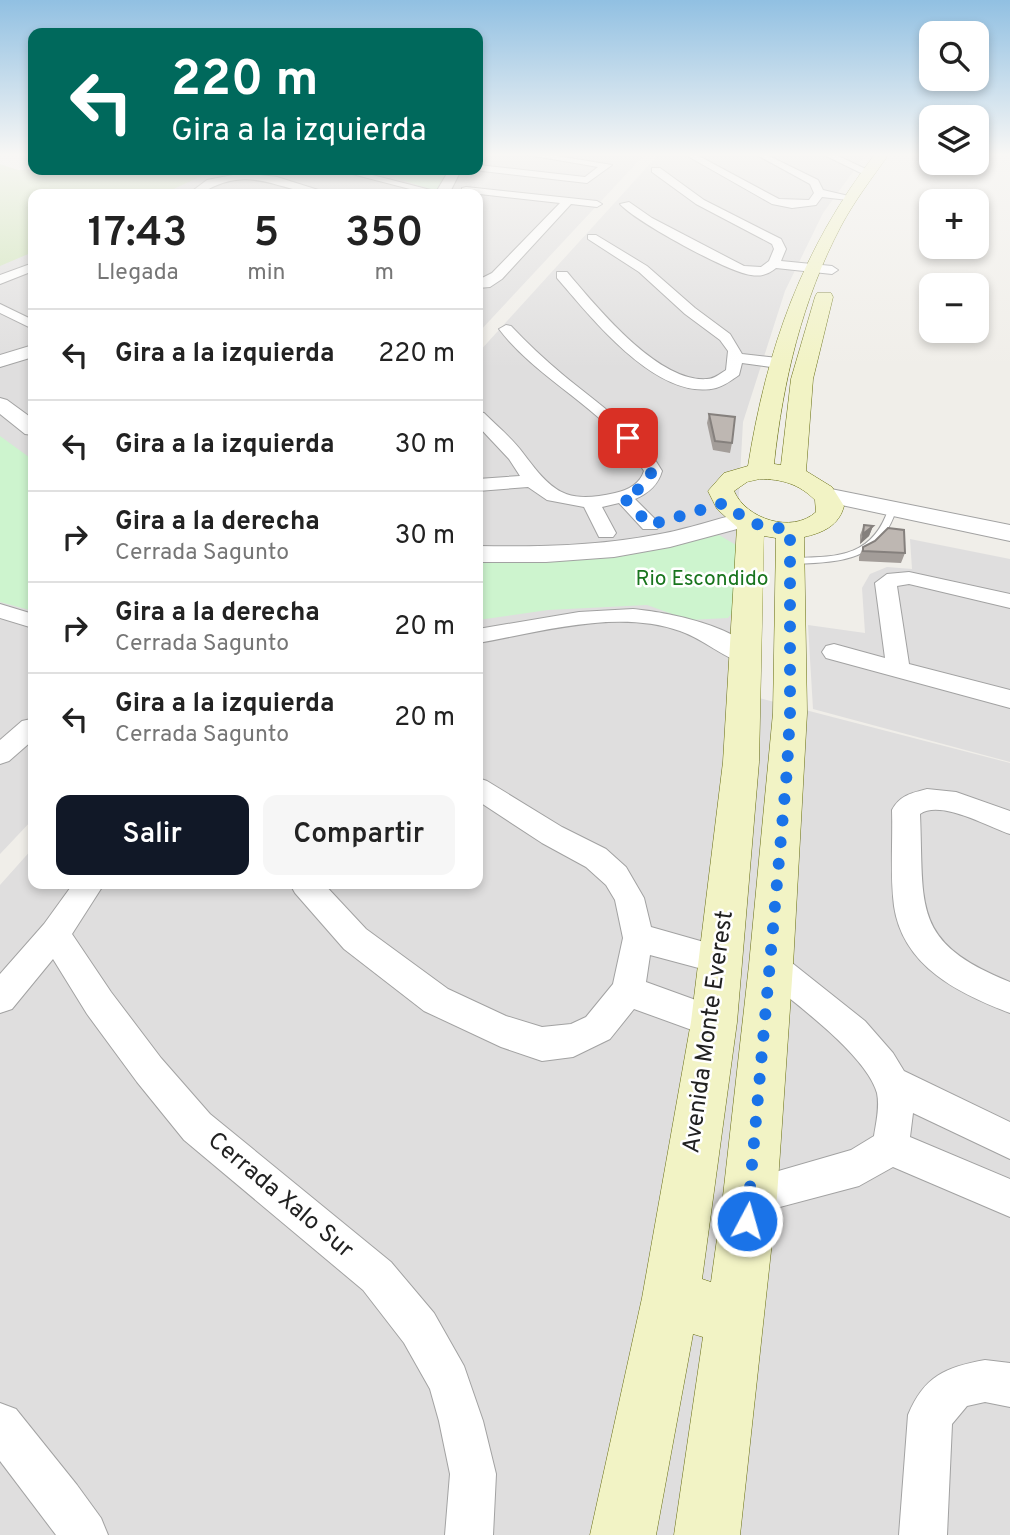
<!DOCTYPE html>
<html lang="es">
<meta charset="utf-8">
<style>
:root{--surface:#fff;--page:#f6f6f6;--text:#222;--muted:#767676;--line:#e0e0e0;--accent:#111827}
body{margin:0;font-family:Overpass,sans-serif;background:var(--page);color:var(--text);height:100vh;display:flex;flex-direction:column;font-size:26px;white-space:nowrap}
*{box-sizing:border-box;margin:0}
p{font-size:23px;color:var(--muted)}
.icon{flex:none;width:38px;height:38px;fill:none;stroke:currentColor;stroke-width:2;stroke-linecap:round;stroke-linejoin:round}
.map{position:relative;flex:1;overflow:hidden}
.sheet{position:absolute;left:28px;top:189px;width:455px;height:700px;display:flex;flex-direction:column;background:var(--surface);border-radius:14px;box-shadow:0 4px 10px #0003}
.sheet>*{flex:none}
.guide{position:absolute;left:28px;top:28px;width:455px;height:147px;border-radius:14px;box-shadow:0 4px 10px #0003;background:#00695c;color:#fff;overflow:hidden}
.buttons{position:absolute;left:919px;top:21px;display:grid;gap:14px}
.buttons a{display:grid;place-items:center;width:70px;height:70px;border-radius:14px;background:var(--surface);box-shadow:0 4px 10px #0003;font-size:35px}
.pin{position:absolute;display:grid;place-items:center;width:60px;height:60px;color:#fff;margin:-30px;border-radius:14px;box-shadow:0 4px 10px #0006}
.me{position:absolute;width:77px;margin:-38px;rotate:6deg;stroke-linejoin:round;filter:drop-shadow(0 0 5px #0008)}
.turn{display:flex;align-items:center;gap:24px;height:147px;padding:0 28px;font-size:32px}
.turn .icon{width:91px;height:91px;stroke-width:2.5}
.turn b{display:block;font-size:49px;line-height:60px}
.eta{display:flex;justify-content:space-evenly;align-items:center;height:119px;text-align:center}
.eta b{font-size:42px;font-weight:600;line-height:49px}
.cta{display:flex;gap:14px;margin-top:auto;padding:14px 28px}
.cta a{flex:1;height:80px;border-radius:14px;background:var(--accent);color:#fff;font-size:28px;font-weight:600;line-height:80px;text-align:center}
.cta a+a{background:var(--page);color:var(--text)}
ul{padding:0;list-style:none}
li{display:flex;align-items:center;gap:21px;height:91px;padding:0 28px;border-top:2px solid var(--line)}
li div{flex:1}
li b{display:block;font-size:26px}
li em{font-style:normal}
.map>svg:first-child{display:block}
.residential{fill:#dfdede}
.grass{fill:#cee4b6}
.park{fill:#cdf4ce}
.lines{fill:none;stroke-linecap:round;stroke-linejoin:round}
.service-casing{stroke:#a2a2a2;stroke-width:2}
.minor-casing{stroke:#a2a2a2;stroke-width:2}
.tertiary-casing{stroke:#a2a2a2;stroke-width:2}
.secondary-casing{stroke:#686e12;stroke-width:1}
.service{fill:#fff;fill-rule:evenodd}
.minor{fill:#fff;fill-rule:evenodd}
.tertiary{fill:#fff;fill-rule:evenodd}
.secondary{fill:#f2f3c5;fill-rule:evenodd}
.wall{fill:#a39d99}
.shaded-wall{fill:#85807d}
.building{fill:#beb7b2;stroke:#85807d;stroke-width:2}
.route{stroke:#1a73e8;stroke-width:12;stroke-dasharray:0 21.6}
.labels{text-anchor:middle;dominant-baseline:central;stroke-width:5;stroke-linejoin:round;paint-order:stroke}
.park-label{font-size:21px;fill:#19751e;stroke:#fff}
.near-street-label{font-size:24px;fill:#212121;stroke:#fff}
</style>
<div class="map">
<svg width="1010" height="1535" viewBox="0 0 1010 1535">
<rect width="100%" height="100%" fill="#f0eee9"/>
<g class="residential">
<path d="M478,154H645L478,333V194H147L200,170H478Z"/>
<path d="M659,154H866L823,213L785,291L743,422L728,690L1010,763V1535H0V885L33,848V884H478V353Z"/>
<path d="M33,245V819L0,854V258Z"/>
<path d="M910,539L1010,559V762L813,709L808,625L865,633L862,588L870,574L887,567L912,569Z"/>
</g>
<path class="grass" d="M0,164L18,170H214L163,194H33V252L0,266Z"/>
<g class="park">
<path d="M413,170H453L444,189L433,190L393,177Z"/>
<path d="M0,436L33,460V611L0,602Z"/>
<path d="M719,535L736,545L742,601L728,618L689,620L647,605L548,610L478,620V560L591,554Z"/>
</g>
<g class="lines">
<g class="service-casing">
<path id="service" d="M893,504L897,507C881,562 841,562 791,564L786,561L791,558C837,557 873,558 889,507Z"/>
</g>
<g class="minor-casing">
<g id="minor">
<path d="M523,154H545L612,165L587,183L474,170H478V165L585,177L598,167Z"/>
<path d="M684,154H695L779,199L809,200L814,193L810,184L755,154H765L818,180L823,190L853,197L848,200L822,197L816,205L792,208L772,204Z"/>
<path d="M822,154H834L872,172L863,174Z"/>
<path d="M652,168H660L704,200L781,239L786,249L781,261L832,266L838,270L832,274L776,268C769,274 761,277 751,275C727,272 635,221 620,204L629,202L652,218L744,266L761,267L769,261L774,249L772,244L696,204L652,172Z"/>
<path d="M337,170H353L446,194H429Z"/>
<path d="M243,173L277,177L331,194C280,196 254,160 200,194L191,192L207,180Z"/>
<path d="M466,187L597,201L602,204L597,207L571,204L502,279L490,287L478,288V280L492,273L560,203L462,192V188Z"/>
<path d="M588,235H596L647,266L695,308L730,334L742,354L778,358L786,363L778,368L742,363L739,375C732,380 724,386 716,388C657,402 591,317 557,278V272H567C596,306 658,383 707,379C714,379 720,374 726,370L728,351L720,340L685,314L639,272L588,239Z"/>
<path d="M33,263V271L0,284V275Z"/>
<path d="M0,304L33,320V329L0,313Z"/>
<path d="M506,325L511,326C527,343 544,359 562,374C599,405 638,429 662,471C658,485 649,493 635,499L657,521L660,525L657,529H643L619,503L602,507L616,533L613,537H599L584,507L547,500L528,487L478,491V479L520,476L509,459L478,426V412L484,413C497,426 512,438 523,453C551,490 564,505 615,493C628,490 640,484 644,471C611,411 540,383 499,329Z"/>
<path d="M909,572L1010,594V608L909,584L897,586L909,664L1010,690V708L826,658L822,652L826,646L834,644L885,658L875,583L887,574Z"/>
<path d="M0,604L33,614V628L0,618Z"/>
<path d="M633,609C666,612 740,626 759,657L755,663L747,665C723,658 704,639 680,631C617,609 541,632 478,643V629L579,612Z"/>
<path d="M31,719H33V740L9,761L0,764V740L22,721Z"/>
<path d="M478,778L487,781L562,827L606,849L626,867L644,898L651,927L732,950L737,960L732,970L721,974L650,955L646,982L726,1011L731,1022L726,1033L714,1038L634,1009L610,1039L573,1057L542,1061L501,1047L424,1011L344,949L295,893L290,884H324L366,929L448,989L506,1016L542,1027L571,1024L586,1017L613,984L623,938L615,900L606,885L586,867L542,843L478,801Z"/>
<path d="M927,789L956,792L1010,811V834C989,827 940,799 920,814C924,908 911,942 1010,982V1013C960,994 903,967 894,906C890,875 893,841 892,810C900,795 912,793 927,789Z"/>
<path d="M73,884H104L72,934L111,992L161,1058L210,1114L391,1262L434,1313L464,1366L483,1421L496,1474L493,1535H445L450,1474L439,1421L430,1389L404,1343L363,1290L184,1140L137,1082L87,1014L53,959L12,1009L0,1013V974L44,924Z"/>
<path d="M771,950L782,955L865,1021L893,1053L904,1071L1010,1122V1159L913,1113L910,1137L1010,1179V1217L893,1167L859,1186L750,1215L737,1209L731,1196L737,1183L851,1150L874,1136C876,1123 880,1107 877,1093C866,1054 792,1001 760,975L755,965L760,955Z"/>
<path d="M985,1360L1010,1363V1407L985,1402L967,1406L952,1424L947,1535H899L908,1415C924,1376 946,1367 985,1360Z"/>
<path d="M0,1403L16,1409L77,1485L101,1518L108,1535H56L0,1461Z"/>
</g>
</g>
<g class="tertiary-casing">
<g id="tertiary">
<path d="M478,154H488L482,167L478,168Z"/>
<path d="M449,170H461L449,194H435Z"/>
<path d="M33,345V357L0,367V355Z"/>
<path d="M0,398L7,400L33,419V435L25,434L0,414Z"/>
<path d="M826,488L1010,525V541L818,500L814,495L818,490Z"/>
<path d="M743,513L752,515L755,520L752,525L670,547L614,557L546,562H478V546C539,547 600,546 660,534C688,529 715,519 743,513Z"/>
</g>
</g>
<g class="secondary-casing">
<path id="secondary" d="M875,154H889C872,178 855,200 841,226C802,300 783,381 774,464L781,465L791,379L815,297L817,293H831L833,297L813,379L806,471L832,487L844,506C839,526 822,533 804,537L807,713L793,965L777,1196L740,1535H674L703,1337L693,1334L656,1535H590L642,1298L691,1022L723,762L737,527L717,509L708,491L724,473L748,466C767,347 802,249 875,154ZM760,479C782,479 799,484 815,500L816,512C792,534 746,519 734,491L747,482ZM764,536L776,538L773,713L749,965L723,1196L711,1282L702,1279L737,1022L759,762Z"/>
</g>
<use href="#service" class="service"/>
<use href="#minor" class="minor"/>
<use href="#tertiary" class="tertiary"/>
<use href="#secondary" class="secondary"/>
</g>
<g class="wall">
<path d="M709,414L732,443L730,453L713,450L707,423Z"/>
<path d="M864,525L873,526L869,536L860,544V535Z"/>
<path d="M863,547L905,553L901,563L859,561V557Z"/>
</g>
<path class="shaded-wall" d="M873,526L869,536L860,544L863,534Z"/>
<g class="building">
<path d="M709,414L735,417L732,443L715,441Z"/>
<path d="M864,525L873,526L863,534Z"/>
<path d="M888,528L904,530L905,553L863,551V547L875,541Z"/>
</g>
<linearGradient id="sky" x2="0" y2="1"><stop stop-color="#91c0e2"/><stop offset="0.42" stop-color="#f8f7f5"/><stop offset="1" stop-color="#f8f7f5" stop-opacity="0"/></linearGradient>
<rect width="1010" height="368" fill="url(#sky)"/>
<g class="lines">
<path class="route" d="M628,438C654,465 665,479 623,497L650,525L724,503L751,523L790,530V713L787,770L747,1221"/>
</g>
<g class="labels">
<g class="park-label">
<text x="702" y="579">Rio Escondido</text>
</g>
<g class="near-street-label">
<text transform="translate(709 1032) rotate(-82)">Avenida Monte Everest</text>
<text transform="translate(280 1196) rotate(40)">Cerrada Xalo Sur</text>
</g>
</g>
</svg>
<div class="buttons">
<a><svg class="icon" aria-label="search" viewBox="0 0 24 24"><circle cx="10" cy="10" r="6"/><path d="M15 15l6 6"/></svg></a>
<a><svg class="icon" aria-label="layers" viewBox="0 0 24 24"><path d="M12 4l9 5-9 5-9-5zM3 14l9 5 9-5"/></svg></a>
<a>+</a>
<a>−</a>
</div>
<div class="pin" style="left:628px;top:438px;background:#d93025"><svg class="icon" aria-label="arrive" viewBox="0 0 24 24"><path d="M6 21V4h12l-3 4 3 4H6"/></svg></div>
<svg class="me" style="left:747px;top:1221px" viewBox="-20 -20 40 40"><circle r="17" fill="#1a73e8" stroke="#fff" stroke-width="3"/><path d="M0-11L8 9 0 5-8 9z" fill="#fff"/></svg>
<div class="guide">
<div class="turn"><svg class="icon" aria-label="left" viewBox="0 0 24 24"><path d="M17 20v-9H6M10 6l-5 5 5 5"/></svg><div><b>220 m</b>Gira a la izquierda</div></div>
</div>
<section class="sheet">
<div class="eta">
<div><b>17:43</b><p>Llegada</p></div>
<div><b>5</b><p>min</p></div>
<div><b>350</b><p>m</p></div>
</div>
<ul>
<li><svg class="icon" aria-label="left" viewBox="0 0 24 24"><path d="M17 20v-9H6M10 6l-5 5 5 5"/></svg><div><b>Gira a la izquierda</b></div><em>220 m</em></li>
<li><svg class="icon" aria-label="left" viewBox="0 0 24 24"><path d="M17 20v-9H6M10 6l-5 5 5 5"/></svg><div><b>Gira a la izquierda</b></div><em>30 m</em></li>
<li><svg class="icon" aria-label="right" viewBox="0 0 24 24"><path d="M7 20v-9h11M14 6l5 5-5 5"/></svg><div><b>Gira a la derecha</b><p>Cerrada Sagunto</p></div><em>30 m</em></li>
<li><svg class="icon" aria-label="right" viewBox="0 0 24 24"><path d="M7 20v-9h11M14 6l5 5-5 5"/></svg><div><b>Gira a la derecha</b><p>Cerrada Sagunto</p></div><em>20 m</em></li>
<li><svg class="icon" aria-label="left" viewBox="0 0 24 24"><path d="M17 20v-9H6M10 6l-5 5 5 5"/></svg><div><b>Gira a la izquierda</b><p>Cerrada Sagunto</p></div><em>20 m</em></li>
</ul>
<div class="cta"><a>Salir</a><a>Compartir</a></div>
</section>
</div>
